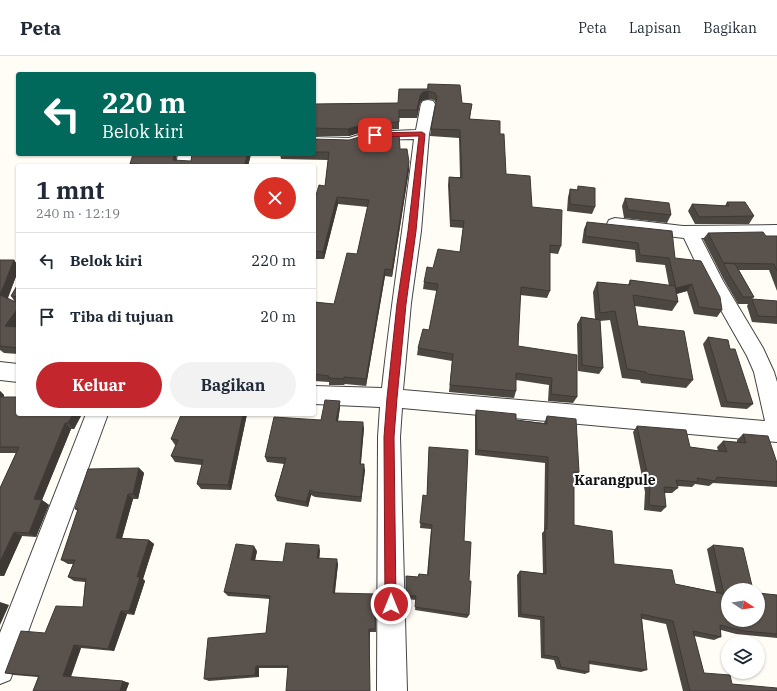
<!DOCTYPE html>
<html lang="id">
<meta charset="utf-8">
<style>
:root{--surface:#fff;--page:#f2f2f3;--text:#1f2937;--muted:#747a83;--line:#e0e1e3;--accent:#c4262e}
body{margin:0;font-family:"IBM Plex Serif",serif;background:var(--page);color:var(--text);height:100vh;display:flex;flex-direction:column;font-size:15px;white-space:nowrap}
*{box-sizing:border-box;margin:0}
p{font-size:13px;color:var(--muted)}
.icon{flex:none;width:22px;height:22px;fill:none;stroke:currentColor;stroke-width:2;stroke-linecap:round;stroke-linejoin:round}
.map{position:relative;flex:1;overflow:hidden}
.drawer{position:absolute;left:16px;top:108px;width:300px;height:252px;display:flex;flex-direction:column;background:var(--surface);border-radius:4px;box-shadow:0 1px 3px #0004}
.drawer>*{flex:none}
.hud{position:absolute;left:16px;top:16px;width:300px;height:84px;border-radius:4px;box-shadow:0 1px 3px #0004;background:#00695c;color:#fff;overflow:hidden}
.needle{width:26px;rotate:102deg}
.buttons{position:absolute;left:721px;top:527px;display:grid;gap:8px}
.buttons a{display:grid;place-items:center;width:44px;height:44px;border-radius:50%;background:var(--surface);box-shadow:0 1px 3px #0004;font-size:20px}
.pin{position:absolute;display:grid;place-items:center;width:34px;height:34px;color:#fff;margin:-17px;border-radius:8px;box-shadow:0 2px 6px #0006}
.me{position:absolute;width:44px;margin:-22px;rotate:0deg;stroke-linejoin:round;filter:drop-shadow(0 0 3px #0008)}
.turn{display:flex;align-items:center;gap:14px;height:84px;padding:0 20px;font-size:18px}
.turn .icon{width:52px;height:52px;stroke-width:2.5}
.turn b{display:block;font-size:28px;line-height:34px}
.round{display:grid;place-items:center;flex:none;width:42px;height:42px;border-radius:21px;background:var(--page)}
.summary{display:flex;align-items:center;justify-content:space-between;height:68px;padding:0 20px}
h1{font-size:24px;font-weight:700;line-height:30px}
.cta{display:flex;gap:8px;margin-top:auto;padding:8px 20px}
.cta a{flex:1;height:46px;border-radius:24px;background:var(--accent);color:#fff;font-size:16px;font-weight:700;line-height:46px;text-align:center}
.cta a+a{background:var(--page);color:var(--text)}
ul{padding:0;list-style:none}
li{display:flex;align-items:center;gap:12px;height:56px;padding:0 20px;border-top:1px solid var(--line)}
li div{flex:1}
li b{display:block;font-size:15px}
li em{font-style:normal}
header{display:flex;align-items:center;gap:24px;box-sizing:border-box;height:56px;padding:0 20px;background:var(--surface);border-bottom:1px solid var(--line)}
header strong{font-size:19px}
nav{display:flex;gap:22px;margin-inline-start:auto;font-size:14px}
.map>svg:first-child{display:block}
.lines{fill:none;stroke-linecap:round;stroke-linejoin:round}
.minor-casing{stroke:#444;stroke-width:2}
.minor{fill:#fff;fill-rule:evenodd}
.wall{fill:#4d4742}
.shaded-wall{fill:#3f3936}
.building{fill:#5a524d;stroke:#3f3936}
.route{fill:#c4262e;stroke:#7f191e}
.labels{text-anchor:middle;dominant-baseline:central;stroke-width:4;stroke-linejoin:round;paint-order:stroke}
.quarter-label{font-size:14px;font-weight:bold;fill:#111;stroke:#fff}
</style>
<header>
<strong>Peta</strong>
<nav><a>Peta</a><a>Lapisan</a><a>Bagikan</a></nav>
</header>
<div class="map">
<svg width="777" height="635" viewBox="0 0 777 635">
<rect width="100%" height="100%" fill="#fffdf5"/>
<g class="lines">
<g class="minor-casing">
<g id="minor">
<path d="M428,44L433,45L435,48L429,78L421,175L411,247L403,334L765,365L754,316L747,300L705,226L684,182L615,174L609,172L607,168L609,164L615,162L683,170L777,169V181L701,182L723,225L763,292L774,316L777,326V386L402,352L400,381L407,635H377L378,381L380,351L314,348V330L382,332C391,249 404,166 414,83L370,84L350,90L314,89V81L349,82L368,76L416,74L421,48L423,45Z"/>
<path d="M178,98H194L192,110H176Z"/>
<path d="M0,306L18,308V326L0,324Z"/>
<path d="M86,358H108L14,614L10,624L0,628V577Z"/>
</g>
</g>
<use href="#minor" class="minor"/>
</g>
<g class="wall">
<path d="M428,28L462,47L472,48L470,63L500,78L506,118L532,151L561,190L558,198L550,197V235L547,242L520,239L518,290L577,341L573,347L548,345L549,329L516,324V335L514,342L449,336L452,305L417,299L418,292L429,274L437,235L423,233L424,226L433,212L460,196L463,172L450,171L448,129L449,121H460L459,82L430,80L431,73L436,47L434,44L428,43L423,44L420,47L417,62H399V73L368,74L349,80H314V48L398,47L427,33Z"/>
<path d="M314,83L400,93L409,114L392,221L385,220L366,330L345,328L344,329H329V326L314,325V246L334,248L357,198L368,151L338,148L324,203H314V146L325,130L328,104L281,103L280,98H314Z"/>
<path d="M192,98H251L248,110H131L130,108L176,105H191Z"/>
<path d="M578,130L595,151L592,158L567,155L568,141L570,133L577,134Z"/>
<path d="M625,142L671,159L667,167L624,162L622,150Z"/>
<path d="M727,146L754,160L749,168H695L688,155L692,148L725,150Z"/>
<path d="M587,166L675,202L722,254L717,261L694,258L687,235L677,238L678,246L672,255L635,250L638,270L693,324L686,332L641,327L640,324L622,322L610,264L600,265L603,312L599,318L578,315L577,268L581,261L595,263L593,236L597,226L628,229L630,224L669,230L665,209L636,206L635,194L582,187L584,173Z"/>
<path d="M708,177L766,180H777V235L769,214H739L754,241L752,243L777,245V268L752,266L747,250L748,248H738L724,224L703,183Z"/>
<path d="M0,204H14L18,210V215L8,242L15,246L11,240L18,228V268L16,271H18V298L4,297L0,294Z"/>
<path d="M708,281L730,293L753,348L747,353L721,351L703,288Z"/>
<path d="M0,335L4,339V341L82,358L74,373H71L42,444L49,449L36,481L22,480L4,520H0V432L16,397H0Z"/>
<path d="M340,351L338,365L364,372L361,408L365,414L361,446L315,441L311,439L308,451L277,445L275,440L284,408L267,406L265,401L321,364Z"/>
<path d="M476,354L516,364L544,367L547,360L579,416L575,422H574V469L614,508L675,528L716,536L707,493L713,489L728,534L777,539V582L736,578L721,574V581L714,584L694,580L704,617L732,628L777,635H683L666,568L642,563L647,614L641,616L589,608V616L585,618L557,613L554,604L541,602L540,564L518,561L517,519L520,515L543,518L542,477L544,475L545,407L475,399V360Z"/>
<path d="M186,358H247L231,434L201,433L197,428L202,409L175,406L171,400L176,389H175L171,383Z"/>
<path d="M637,370L690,391L718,395L717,391L723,385L737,386V384L743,378L777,407V431H776L713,427L709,430L695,428L692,431L677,430L678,432L672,437H664L666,451L661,456L644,454L645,436L633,376Z"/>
<path d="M429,391L464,485L469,525V559L467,562L415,554L416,544L406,543V520L418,521L427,519L431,473L420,472L423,439L427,440Z"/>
<path d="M139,412L144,417L138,443H133L122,482L149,484L154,488L143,523L145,525L134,559L127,558L114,595L81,592L71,621L123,625L129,627L126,635H33L38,621L14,619L5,617L45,577L83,551L85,526L74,525L68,521L73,508H68L61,504L78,455L75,453Z"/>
<path d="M320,494L319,502L338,508L335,537L376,542V576H370L288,612H259V621L209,625L204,623L266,577L270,543L228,540L224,536L257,495L255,504L283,506Z"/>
</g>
<g class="shaded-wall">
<path d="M429,35L428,43L423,44L420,47L417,62V54L420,40L423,36Z"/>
<path d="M368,67V74L349,80L348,73Z"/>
<path d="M174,98H177L175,110L173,104Z"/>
<path d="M248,98H251L248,110H244Z"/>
<path d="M409,106V114L392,221V214Z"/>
<path d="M337,141L338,148L324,203L323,196Z"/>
<path d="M14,204L18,210V215L6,246L0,239Z"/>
<path d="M385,213V220L366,330V323Z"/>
<path d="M692,228L687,235L671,239L675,232Z"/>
<path d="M18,252V268L11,277L5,270Z"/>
<path d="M0,335L4,339L0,347Z"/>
<path d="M340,345V351L337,371L336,365Z"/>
<path d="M73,358H82L74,373L68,367Z"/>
<path d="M243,358H247L231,434L228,429Z"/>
<path d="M363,366L364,372L360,413V408Z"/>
<path d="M65,367L71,373L42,444L49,449L36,481L29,477L34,443Z"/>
<path d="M364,408L365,414L361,446V441Z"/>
<path d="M139,412L144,417L138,443L133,438Z"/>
<path d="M310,434L311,439L308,451L306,446Z"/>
<path d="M128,438L133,443L121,486L116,482Z"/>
<path d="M14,476L22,480L4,520L0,518V506Z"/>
<path d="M149,484L154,488L143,523L145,525L134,559L129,555L137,521Z"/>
<path d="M319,489L320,494L319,507L317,502Z"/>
<path d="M254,490L257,495L254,509L251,504Z"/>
<path d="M337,503L338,508L334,541L333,537Z"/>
<path d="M0,546L9,549L0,569Z"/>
<path d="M121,555L127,558L114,595L108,593Z"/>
<path d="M369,573L370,576V635Z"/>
<path d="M74,589L81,592L70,622L63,620Z"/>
<path d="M256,610L259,612V621L255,619Z"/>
<path d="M123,625L129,627L126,635H120Z"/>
</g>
<g class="building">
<path d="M428,28L460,29L462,47L472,48L469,63L500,65V78H504L506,118L530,120L532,151L562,154L561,190L550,189V235L521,231L518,290L577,299V341L551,338L552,322L516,317V335L450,329L453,298L418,292L423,273L429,274L438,228L424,226L427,211L433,212L438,193L460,196L464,165L451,164L449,121L462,122L460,74L431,73L437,41L435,37L429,35L423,36L420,40L417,54H399V66L368,67L348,73L314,72V48L398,47L399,33H428Z"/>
<path d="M399,77L400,93H407L409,106L392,214L385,213L366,323L344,321V323L328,322L329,320L314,318V246L334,248L347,197L357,198L369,144L337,141L323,196L314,195V146L319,129L325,130L329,96H314V83L349,84L370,78Z"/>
<path d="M133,98H174L173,104L191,105L192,98H248L244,110H139L140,108H130Z"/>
<path d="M578,130L595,132V151L570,148V133L578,134Z"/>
<path d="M625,142L669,147L671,159L628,154Z"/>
<path d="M727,146H745L754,160L699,161L692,148L729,150Z"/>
<path d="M587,166L672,175L675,202L701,205L720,241L722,254L699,251L692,228L676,232L669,202L640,199L638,187L585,180Z"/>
<path d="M763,176L766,180H777V215L774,208L724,207L735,208L754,241H743L729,218L708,177Z"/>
<path d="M0,204H14L0,239L18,247V252L5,270L18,271V292L0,290Z"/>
<path d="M630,224L675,230L678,246L633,239L638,270L684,275L693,324L647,318L646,316L627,313L615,255L600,257L597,226L630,229Z"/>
<path d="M18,228V241L11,240Z"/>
<path d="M752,243L777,245V261L758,260Z"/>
<path d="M581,261L600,264L603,312L582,309Z"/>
<path d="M708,281L728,284L730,293H735L753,348L727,346Z"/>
<path d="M0,341H18V358H73L68,367H65L34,443L42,444L29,477L14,476L0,506V432L19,391H0Z"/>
<path d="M325,344L340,345L336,365L363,366L360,408H364L361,441L314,436L310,434L306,446L275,440L286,402L265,401L274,361L321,364Z"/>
<path d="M476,354L516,358V364L547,368V360L576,363L579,416H574V469L612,475L614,508L672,514L675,528L724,538L713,489L743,492L753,534H728V564H758V537L777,539V578L744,575L720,569L721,581L693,575L704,617L730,619L732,628L777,632V635H690L673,565L641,558L647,614L589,605V616L561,611L558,601L544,599V561L521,558L520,515L546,518L545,473H547L548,401L477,394Z"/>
<path d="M186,358H243L228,429L197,428L203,404L171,400L178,384L171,383L181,359Z"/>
<path d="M637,370L686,374L690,391L727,396L723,385L746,387L743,378L768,380L777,407V426L717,421L715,425L697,422L698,426L676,424L678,432L664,431L666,451L649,449L650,430Z"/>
<path d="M429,391L468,394L464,485L471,486L469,525H471L469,559L415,551L416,540H406V520L418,521L419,518L428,519L432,469L420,467L423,439L427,440Z"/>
<path d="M139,412L133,438H128L116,482L149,484L137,521H140L129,555H121L108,593L74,589L63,620L123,625L120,635H33L39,620L5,617L21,575L45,577L56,550L83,551L86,523L68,521L75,504H61L78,453H75L88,413Z"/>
<path d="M286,487L319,489L317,502L337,503L333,537L376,538L375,573H369L370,635H286L288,610H256L255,619L204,623L208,582L266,577L270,540L224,536L236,488L254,490L251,504L283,506Z"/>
</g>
<path class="route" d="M422,76L425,78L416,175L406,248L397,342L394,381L396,548L395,552L391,553L386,552L385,548L384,381L387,342L397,248L408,175L419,80L375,81L372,79L375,77Z"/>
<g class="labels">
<g class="quarter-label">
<text x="615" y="424">Karangpule</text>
</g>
</g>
</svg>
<div class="buttons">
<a><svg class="needle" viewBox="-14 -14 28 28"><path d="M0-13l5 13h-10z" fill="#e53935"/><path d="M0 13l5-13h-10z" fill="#747a83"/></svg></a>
<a><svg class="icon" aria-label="layers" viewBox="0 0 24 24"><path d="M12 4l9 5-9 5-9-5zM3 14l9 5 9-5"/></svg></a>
</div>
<div class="pin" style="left:375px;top:79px;background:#d93025"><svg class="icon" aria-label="arrive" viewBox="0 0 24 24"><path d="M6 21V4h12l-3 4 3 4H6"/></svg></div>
<svg class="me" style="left:391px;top:548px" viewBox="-20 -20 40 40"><circle r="17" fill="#c4262e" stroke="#fff" stroke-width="3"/><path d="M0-11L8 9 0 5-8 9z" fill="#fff"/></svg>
<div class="hud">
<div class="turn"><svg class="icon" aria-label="left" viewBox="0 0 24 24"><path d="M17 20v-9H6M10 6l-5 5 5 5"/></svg><div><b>220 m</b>Belok kiri</div></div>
</div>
<section class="drawer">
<div class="summary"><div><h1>1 mnt</h1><p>240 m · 12:19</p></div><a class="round" style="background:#d93025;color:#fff"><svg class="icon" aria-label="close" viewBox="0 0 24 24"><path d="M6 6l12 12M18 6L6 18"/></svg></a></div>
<ul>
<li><svg class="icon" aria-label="left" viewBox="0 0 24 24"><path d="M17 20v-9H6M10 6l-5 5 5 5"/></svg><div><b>Belok kiri</b></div><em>220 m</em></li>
<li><svg class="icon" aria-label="arrive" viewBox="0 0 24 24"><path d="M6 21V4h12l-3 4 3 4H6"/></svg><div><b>Tiba di tujuan</b></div><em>20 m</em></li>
</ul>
<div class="cta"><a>Keluar</a><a>Bagikan</a></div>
</section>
</div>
